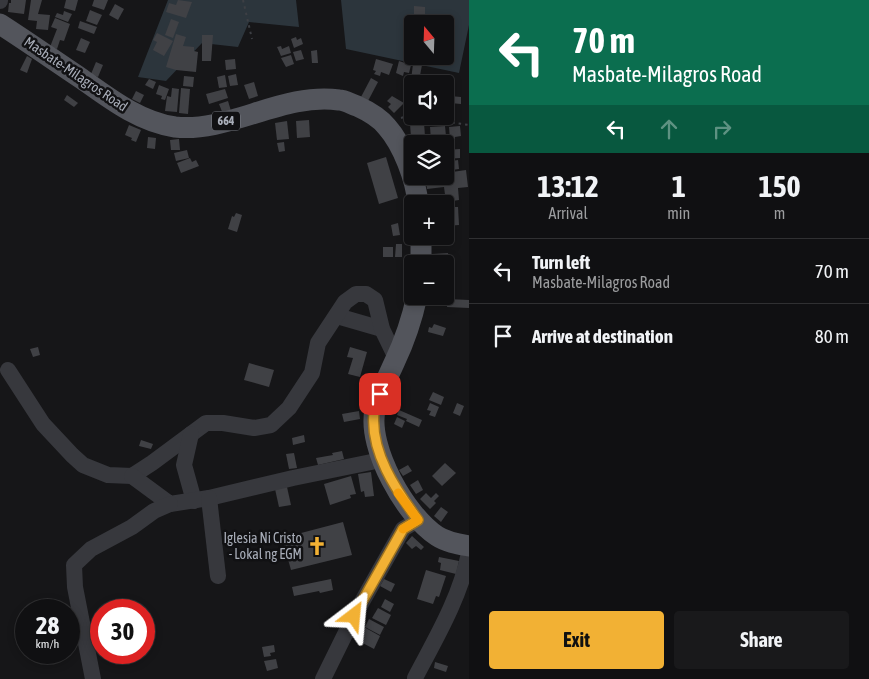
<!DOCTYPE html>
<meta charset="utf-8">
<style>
:root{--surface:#101012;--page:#19191b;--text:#f1f3f6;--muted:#9c9d9f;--line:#303032;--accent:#f2b134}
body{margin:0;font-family:"Asap Condensed",sans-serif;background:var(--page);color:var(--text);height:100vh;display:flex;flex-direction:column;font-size:19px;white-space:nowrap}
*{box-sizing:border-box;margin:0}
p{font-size:16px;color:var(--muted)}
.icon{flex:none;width:28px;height:28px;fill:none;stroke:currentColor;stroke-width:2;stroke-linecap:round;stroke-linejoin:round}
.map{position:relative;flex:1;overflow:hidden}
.drawer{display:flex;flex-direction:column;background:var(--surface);width:400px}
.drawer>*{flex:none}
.hud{background:#0b6e4f;color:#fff;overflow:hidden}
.needle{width:32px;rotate:341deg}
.controls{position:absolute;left:404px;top:15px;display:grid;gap:10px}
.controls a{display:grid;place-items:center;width:50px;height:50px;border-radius:5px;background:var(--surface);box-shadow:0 2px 8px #0003,0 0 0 1px var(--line);font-size:25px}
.speed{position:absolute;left:15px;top:599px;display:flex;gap:10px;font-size:25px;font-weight:700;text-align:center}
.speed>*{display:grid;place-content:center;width:65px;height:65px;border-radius:50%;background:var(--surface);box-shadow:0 2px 8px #0003,0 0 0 1px var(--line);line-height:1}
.speed small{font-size:12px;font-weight:400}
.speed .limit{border:8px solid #d22;background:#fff;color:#111}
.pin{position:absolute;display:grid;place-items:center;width:42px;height:42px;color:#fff;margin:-21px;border-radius:10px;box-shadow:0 2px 8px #0006}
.me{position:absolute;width:55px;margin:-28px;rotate:29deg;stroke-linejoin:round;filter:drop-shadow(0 0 4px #0008)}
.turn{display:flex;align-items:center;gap:18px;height:105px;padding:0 20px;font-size:22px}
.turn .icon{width:65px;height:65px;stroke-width:2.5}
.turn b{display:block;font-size:35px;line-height:42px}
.lanes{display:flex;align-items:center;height:48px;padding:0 20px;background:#0003;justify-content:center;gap:25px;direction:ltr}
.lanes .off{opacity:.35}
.eta{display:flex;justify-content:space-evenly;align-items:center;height:85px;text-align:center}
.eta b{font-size:30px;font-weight:700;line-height:35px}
.action{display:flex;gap:10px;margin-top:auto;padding:10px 20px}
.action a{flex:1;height:58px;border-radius:5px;background:var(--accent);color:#111;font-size:20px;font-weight:700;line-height:58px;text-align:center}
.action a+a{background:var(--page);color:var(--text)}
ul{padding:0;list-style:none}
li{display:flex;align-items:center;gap:15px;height:65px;padding:0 20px;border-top:1px solid var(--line)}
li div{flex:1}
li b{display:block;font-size:19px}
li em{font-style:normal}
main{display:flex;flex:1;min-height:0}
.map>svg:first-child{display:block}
.water{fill:#2c353c;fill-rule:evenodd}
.building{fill:#404145}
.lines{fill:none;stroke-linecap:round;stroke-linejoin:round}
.path{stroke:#3d3f44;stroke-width:2;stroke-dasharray:2.5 4;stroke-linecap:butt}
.minor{stroke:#37383d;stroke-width:16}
.major{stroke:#53555c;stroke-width:21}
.route-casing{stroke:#9d7322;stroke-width:12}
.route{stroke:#f2b134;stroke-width:9}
.slow{stroke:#f59e0b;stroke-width:9}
.labels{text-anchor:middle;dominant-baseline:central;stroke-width:5;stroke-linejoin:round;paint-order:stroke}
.shield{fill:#111113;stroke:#7b7e86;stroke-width:1}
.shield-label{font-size:12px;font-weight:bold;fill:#a8adb8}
.street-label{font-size:14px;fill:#a8adb8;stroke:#111113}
.poi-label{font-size:14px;fill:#a8adb8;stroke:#111113;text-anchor:end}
</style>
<main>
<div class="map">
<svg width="469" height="679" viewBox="0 0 469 679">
<rect width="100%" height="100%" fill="#161618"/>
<g class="water">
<path d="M168,0H296L299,27L249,22L238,47L202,43L166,81L138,77Z"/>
<path d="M341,0H469V25L459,73L346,49ZM412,24H445V56H412Z"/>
</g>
<g class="building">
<path d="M11,0H26L24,14L8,12L9,3H11Z"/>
<path d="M31,0H42L38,14L50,15L48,30L36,29L37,21L28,20Z"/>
<path d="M66,0H78L75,11L64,8Z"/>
<path d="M94,0H108L104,10L92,6Z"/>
<path d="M178,0L192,2L186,18L166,12L169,3L176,5Z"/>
<path d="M115,4L124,9L118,20L109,15Z"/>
<path d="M414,6L425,7V17H422L421,22H414Z"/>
<path d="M90,10L102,15L97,25L86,21Z"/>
<path d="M64,11L72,14L68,22L55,17L57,13L63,15Z"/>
<path d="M55,18L70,24L64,41L60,40L57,49L50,47L57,29L51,27Z"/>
<path d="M171,19L179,22L173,38L165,35Z"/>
<path d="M80,21L97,27L94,34L78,28Z"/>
<path d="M157,33L173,41L164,56L153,50L157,42L153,40Z"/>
<path d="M176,34L186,37L183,46L194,47V51L198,52L196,72L176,70L166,67Z"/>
<path d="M202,35H213L211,61H202Z"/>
<path d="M296,37L297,40L301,38L303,44L294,48L291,39Z"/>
<path d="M81,38L90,42L85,53L76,50Z"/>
<path d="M281,46L282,49L289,46L291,53L281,56L277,47Z"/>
<path d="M301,50L304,59L296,61L293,52Z"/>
<path d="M317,50L318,63H312L311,51Z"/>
<path d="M291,55L294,64L286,67L281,58Z"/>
<path d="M27,56L32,59L27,73L20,70Z"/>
<path d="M235,59L236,69L226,70L225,60Z"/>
<path d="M376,59L393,64L389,75L381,72L380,76L374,74L376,71L373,70Z"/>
<path d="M399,61L411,65L409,73L404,72L403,76L396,73Z"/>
<path d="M96,62L103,65L98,77L91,74Z"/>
<path d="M413,64L422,65L419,81L411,80Z"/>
<path d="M236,74L238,85L230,86L228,76Z"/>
<path d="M225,75L227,87L219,88L217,77Z"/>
<path d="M184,76L194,77L193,87L183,86Z"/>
<path d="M435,76L445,77L444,84L434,82Z"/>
<path d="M371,78L378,82L368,101L361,97Z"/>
<path d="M149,79L156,82L153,89L145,85Z"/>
<path d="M254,82L258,96L249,99L244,85Z"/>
<path d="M159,85L169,89L165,100L161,99L162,96L156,94Z"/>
<path d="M172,88L179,89L177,112L165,111L167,96L171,97Z"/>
<path d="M181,88L190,89L188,114L179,113Z"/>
<path d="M225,89L228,98L209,104L206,94Z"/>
<path d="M136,91L144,95L140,103L132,99Z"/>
<path d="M67,95L78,103L74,107L64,100Z"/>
<path d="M392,96L404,103L394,113L388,107L391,104L387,101Z"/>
<path d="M450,96L461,97V104L450,103Z"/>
<path d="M228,101L231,111L223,114L219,104Z"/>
<path d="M446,105L454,106L453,118H446Z"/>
<path d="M309,120L310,137L297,138L296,121Z"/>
<path d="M287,121L289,139L277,140L275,123Z"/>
<path d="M424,122L425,137L411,138L410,123Z"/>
<path d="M129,125L141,130L136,142L131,140L132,138L125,135Z"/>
<path d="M445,126L447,146H445V144H437V140H431L430,127Z"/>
<path d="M460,126L461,136L455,137V139L450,140L449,127Z"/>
<path d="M148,137L156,138L155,149L147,148Z"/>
<path d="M179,139L180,150H171L170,140Z"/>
<path d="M284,142L285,151L279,152L277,143Z"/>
<path d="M460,149V158L445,159V150Z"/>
<path d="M187,150L189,158L176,161L174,153Z"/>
<path d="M386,157L398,198L379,204L367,163Z"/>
<path d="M190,158L192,162L196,160L199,166L181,173L177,163Z"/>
<path d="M458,160L459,169L445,171V162Z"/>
<path d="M466,170L468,187L458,188L459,200L446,202L444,187L427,189L425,176H445V173Z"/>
<path d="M445,207H458L459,225L445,226Z"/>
<path d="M236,213L242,215L237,232L228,229L232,216L234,217Z"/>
<path d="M398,223L400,235L393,236L391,225Z"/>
<path d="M396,244H402V257H395Z"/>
<rect x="383" y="247" width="10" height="10"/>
<path d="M448,253L449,263L433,264L432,254Z"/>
<path d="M445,275L449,276V283H453L452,290L445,289Z"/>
<path d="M448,299L469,300V308L447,307Z"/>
<path d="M434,324L446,328L443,336L428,332L429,327L432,328Z"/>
<path d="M38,347L40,355L33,357L30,349Z"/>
<path d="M350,347L367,352L360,377L348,374L353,358L347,357Z"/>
<path d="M249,363L274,370L269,387L244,380Z"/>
<path d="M433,392L444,397L441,405L429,400Z"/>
<path d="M390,401L400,406L396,414L386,410Z"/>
<path d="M430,403L439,407L435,417L429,415L431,411L427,410Z"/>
<path d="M457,403L464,406L460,416L453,413Z"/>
<path d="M399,410L422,420L419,427L406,421L407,419L397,415Z"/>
<path d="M359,411L360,419L344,422L342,414Z"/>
<path d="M397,417L405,421L402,428L394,424Z"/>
<path d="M304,435L305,442L293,445L292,438Z"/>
<path d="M141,440L153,444L151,449L139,446Z"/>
<path d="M342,451L344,459L318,465L316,458L333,455L332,453Z"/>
<path d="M294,453L297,468L289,469L286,454Z"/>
<path d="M445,463L456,473L442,486L432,476Z"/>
<path d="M408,465L412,471L403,476L399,470Z"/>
<path d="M371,472L374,496L365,497L364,491L361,492L358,474Z"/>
<path d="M351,476L356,494L350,495L351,498L330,505L324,484Z"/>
<path d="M418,480L423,490L416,494L410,485Z"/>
<path d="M287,487L291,505L279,507L275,489Z"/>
<path d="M426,493L431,498L436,493L439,496L434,501L436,503L430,509L420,499Z"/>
<path d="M441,507L448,512L441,522L434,516Z"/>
<path d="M343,522L352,555L291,570L282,538Z"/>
<path d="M412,536L424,547L421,550L416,546L412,549L406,543Z"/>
<path d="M439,557L459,561L456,574L440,570L441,563L438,562Z"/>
<path d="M426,570L446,576L439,597L436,596L433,604L417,599Z"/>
<path d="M331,579L333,590L320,593L319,591L294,596L292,587Z"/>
<path d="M384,579L395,584L391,592L380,586Z"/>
<path d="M385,599L394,604L390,612L381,607Z"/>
<path d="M378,608L391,615L386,625L372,618Z"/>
<path d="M369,619L384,627L380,635L365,627Z"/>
<path d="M364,627L380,636L374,649L357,640Z"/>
<path d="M274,645L275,652L270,653L271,656L264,657L262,647Z"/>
<path d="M276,659L278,668L267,671L264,661Z"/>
<path d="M435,662L448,666L446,672L434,668Z"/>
</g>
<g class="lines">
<g class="path">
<path d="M243,0L252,39"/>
<path d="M401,118L407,116L469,125"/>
</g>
<g class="minor">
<path d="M0,1V0"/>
<path d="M337,316L382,329"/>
<path d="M8,370L43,424L72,455L83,465L108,475L132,476L152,463L206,423H223L254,428L271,425L289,408L312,373L318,343L345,302L356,294H366L375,300L382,329L396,358"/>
<path d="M191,434L184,465L194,501"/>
<path d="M132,476L170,504L209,498L293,478L381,460"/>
<path d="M209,498L218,576"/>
<path d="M415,678C436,638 460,598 469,553"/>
<path d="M93,679L75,587L74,565L91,549L132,527L154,511L170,504"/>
<path d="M323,679L354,616L403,529L418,520"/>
</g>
<g class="major">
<path d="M0,24C28,42 55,61 82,79C110,99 140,122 175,127C229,133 283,92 339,100C345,100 351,104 357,106C368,111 380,118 387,127C403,145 416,180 418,204"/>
<path d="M421,264V236"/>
<path d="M417,296C412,319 405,340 395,361C388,377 379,393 375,410C367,448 406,516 437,536C446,542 458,544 469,546"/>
</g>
</g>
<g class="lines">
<g class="route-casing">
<path id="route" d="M354,616L403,529L418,520C396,490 370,452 374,413C375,407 378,400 380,394"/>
</g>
<use href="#route" class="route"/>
<path class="slow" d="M398,493L418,520L403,529"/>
</g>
<defs>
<g id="church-bare" transform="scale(1.5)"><path d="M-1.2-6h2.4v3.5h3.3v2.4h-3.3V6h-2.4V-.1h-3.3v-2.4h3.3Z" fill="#f2b134" stroke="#111113" stroke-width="2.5" paint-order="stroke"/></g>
</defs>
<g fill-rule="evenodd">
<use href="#church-bare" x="317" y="546"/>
</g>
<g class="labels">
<rect class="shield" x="212" y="111.5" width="28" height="19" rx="4"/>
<g class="shield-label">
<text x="226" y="121">664</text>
</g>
<g class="street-label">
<text transform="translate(76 74) rotate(34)">Masbate-Milagros Road</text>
</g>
<g class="poi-label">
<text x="302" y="538">Iglesia Ni Cristo<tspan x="302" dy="16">- Lokal ng EGM</tspan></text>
</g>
</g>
</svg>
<div class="controls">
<a><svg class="needle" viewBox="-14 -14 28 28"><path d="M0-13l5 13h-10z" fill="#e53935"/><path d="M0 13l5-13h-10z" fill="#9c9d9f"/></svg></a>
<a><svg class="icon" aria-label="sound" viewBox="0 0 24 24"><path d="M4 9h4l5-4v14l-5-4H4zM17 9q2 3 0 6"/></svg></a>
<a><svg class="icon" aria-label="layers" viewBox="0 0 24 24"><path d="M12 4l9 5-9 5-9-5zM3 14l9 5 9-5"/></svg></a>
<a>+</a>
<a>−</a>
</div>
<div class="speed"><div>28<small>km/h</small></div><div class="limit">30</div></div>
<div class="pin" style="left:380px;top:394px;background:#d93025"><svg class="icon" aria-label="arrive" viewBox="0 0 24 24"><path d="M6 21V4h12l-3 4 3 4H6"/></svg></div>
<svg class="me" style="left:354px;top:616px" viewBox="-20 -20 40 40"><path d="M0-17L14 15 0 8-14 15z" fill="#f2b134" stroke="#fff" stroke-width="4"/></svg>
</div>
<section class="drawer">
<div class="hud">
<div class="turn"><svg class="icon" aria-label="left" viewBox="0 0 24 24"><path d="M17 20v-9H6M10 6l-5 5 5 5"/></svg><div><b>70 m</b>Masbate-Milagros Road</div></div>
<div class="lanes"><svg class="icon" aria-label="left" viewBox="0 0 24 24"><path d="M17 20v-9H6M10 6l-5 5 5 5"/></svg><svg class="icon off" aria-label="ahead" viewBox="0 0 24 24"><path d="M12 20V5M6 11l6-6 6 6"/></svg><svg class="icon off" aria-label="right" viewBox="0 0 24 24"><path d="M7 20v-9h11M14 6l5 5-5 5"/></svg></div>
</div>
<div class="eta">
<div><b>13:12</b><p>Arrival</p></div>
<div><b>1</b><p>min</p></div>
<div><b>150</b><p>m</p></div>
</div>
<ul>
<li><svg class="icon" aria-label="left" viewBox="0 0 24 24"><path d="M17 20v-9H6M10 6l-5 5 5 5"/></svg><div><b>Turn left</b><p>Masbate-Milagros Road</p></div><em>70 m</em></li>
<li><svg class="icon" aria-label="arrive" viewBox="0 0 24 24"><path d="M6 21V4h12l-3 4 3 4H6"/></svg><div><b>Arrive at destination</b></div><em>80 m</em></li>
</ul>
<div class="action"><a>Exit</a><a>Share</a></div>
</section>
</main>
